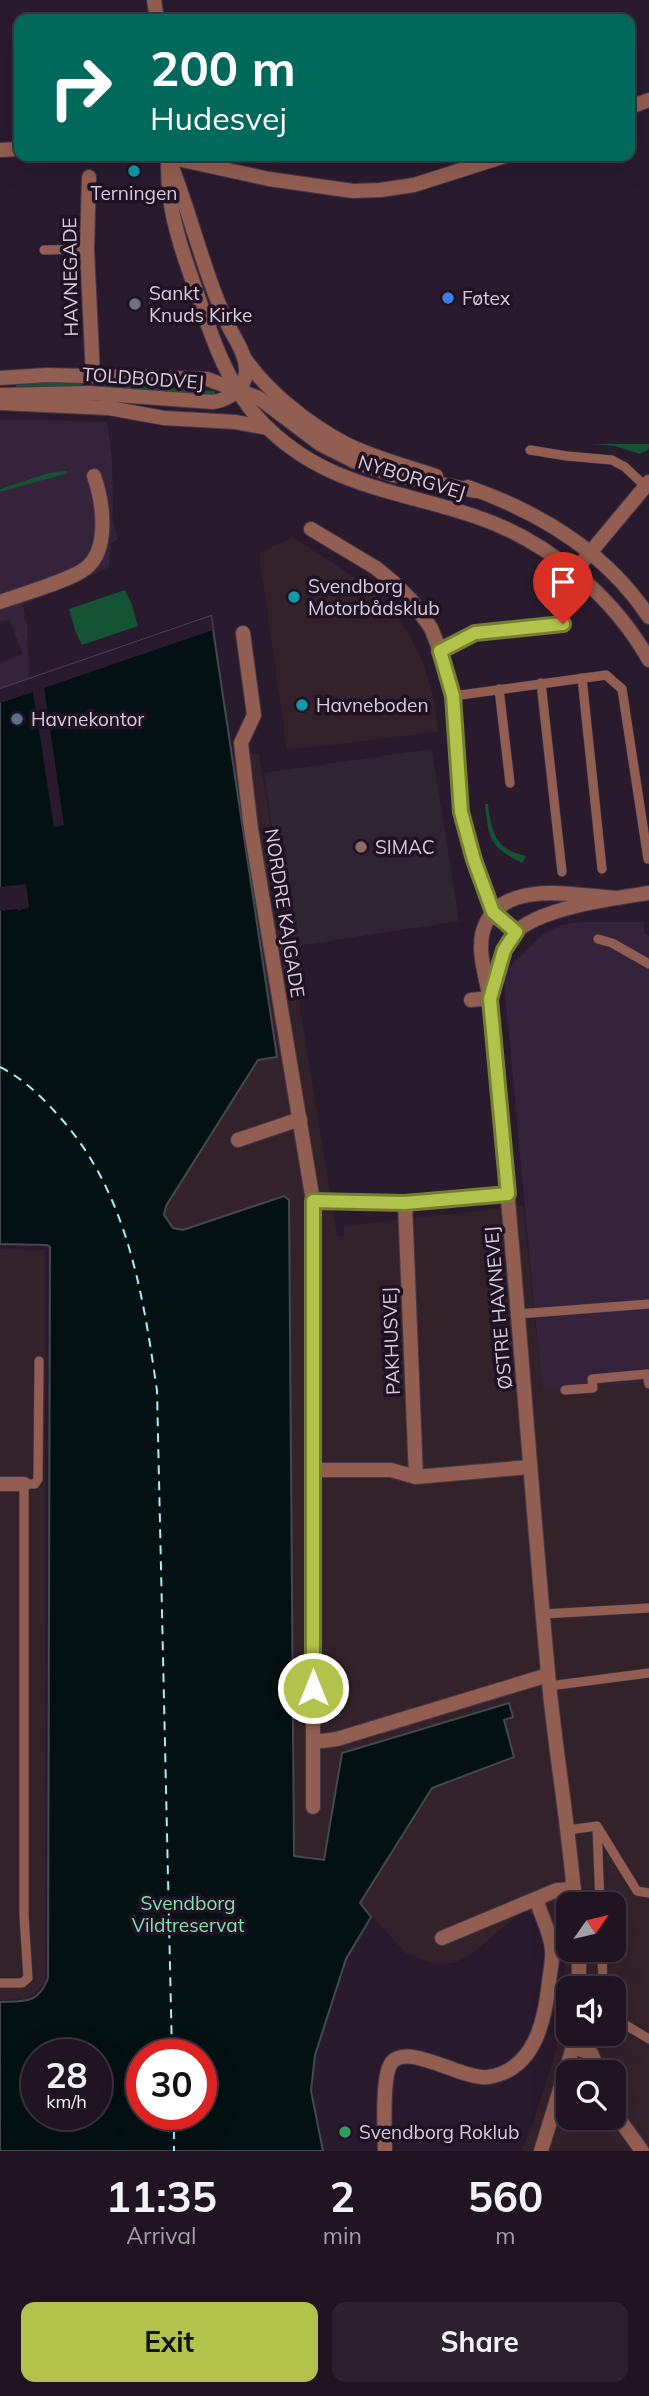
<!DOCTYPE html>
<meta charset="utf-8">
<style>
:root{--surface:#201422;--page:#2d212f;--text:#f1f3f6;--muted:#a29ea5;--line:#3d3340;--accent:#b2c34b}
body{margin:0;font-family:Mulish,sans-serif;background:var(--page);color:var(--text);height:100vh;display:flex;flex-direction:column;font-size:26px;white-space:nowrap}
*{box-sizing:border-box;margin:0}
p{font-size:23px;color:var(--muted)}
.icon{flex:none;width:38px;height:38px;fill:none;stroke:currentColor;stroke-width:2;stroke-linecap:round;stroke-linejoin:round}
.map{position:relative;height:2151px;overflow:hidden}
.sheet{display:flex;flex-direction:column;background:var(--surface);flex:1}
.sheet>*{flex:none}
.hud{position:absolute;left:14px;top:14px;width:621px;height:147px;border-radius:14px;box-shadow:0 7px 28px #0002,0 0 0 2px var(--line);background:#00695c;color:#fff;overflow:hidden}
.needle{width:46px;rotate:56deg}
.controls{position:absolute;left:556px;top:1892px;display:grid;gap:14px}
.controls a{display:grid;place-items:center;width:70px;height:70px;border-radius:14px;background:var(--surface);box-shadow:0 7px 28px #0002,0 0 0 2px var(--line);font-size:35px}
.speed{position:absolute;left:21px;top:2039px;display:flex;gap:14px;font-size:35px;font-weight:700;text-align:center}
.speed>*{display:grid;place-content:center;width:91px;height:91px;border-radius:50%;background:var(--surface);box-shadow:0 7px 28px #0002,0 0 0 2px var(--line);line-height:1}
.speed small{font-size:18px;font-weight:400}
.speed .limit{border:10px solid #d22;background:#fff;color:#111}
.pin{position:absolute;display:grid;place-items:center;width:60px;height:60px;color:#fff;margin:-72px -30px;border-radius:50% 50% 50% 0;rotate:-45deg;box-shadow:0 0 7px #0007}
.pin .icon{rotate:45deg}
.me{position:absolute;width:77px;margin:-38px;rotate:0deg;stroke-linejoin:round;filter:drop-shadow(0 0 5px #0008)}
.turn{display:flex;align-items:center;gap:24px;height:147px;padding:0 21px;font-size:32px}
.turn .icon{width:91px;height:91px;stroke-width:2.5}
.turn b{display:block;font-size:49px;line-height:60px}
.eta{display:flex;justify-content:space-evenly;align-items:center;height:119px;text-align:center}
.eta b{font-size:42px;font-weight:700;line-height:49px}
.action{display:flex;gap:14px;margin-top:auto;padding:14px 21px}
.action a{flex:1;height:80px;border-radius:14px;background:var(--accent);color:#111;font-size:28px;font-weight:700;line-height:80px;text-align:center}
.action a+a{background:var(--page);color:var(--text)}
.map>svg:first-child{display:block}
.built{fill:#35223b}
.industrial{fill:#34222a;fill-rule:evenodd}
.education{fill:#2f2432}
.green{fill:#145334}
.water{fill:#041112;stroke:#43494e;stroke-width:2;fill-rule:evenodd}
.pier{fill:#2a1a2e}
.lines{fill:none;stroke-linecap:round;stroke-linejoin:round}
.ferry{stroke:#a2f0f8;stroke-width:2;stroke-dasharray:9 7;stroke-linecap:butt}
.service-casing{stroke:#46374a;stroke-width:10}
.pedestrian-casing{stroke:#46374a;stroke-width:16}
.minor-casing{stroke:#46374a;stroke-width:16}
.tertiary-casing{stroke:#46374a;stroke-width:16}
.service{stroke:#925e51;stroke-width:9}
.pedestrian{stroke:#925e51;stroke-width:14}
.minor{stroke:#925e51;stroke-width:14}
.tertiary{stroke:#925e51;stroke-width:14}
.route-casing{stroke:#747f31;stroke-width:18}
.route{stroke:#b2c34b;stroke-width:12}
.culture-dot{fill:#0f9aa8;stroke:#201124;stroke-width:2.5}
.shop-dot{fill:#3f7fe0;stroke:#201124;stroke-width:2.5}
.worship-dot{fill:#6b7280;stroke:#201124;stroke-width:2.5}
.service-dot{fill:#5c6f8a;stroke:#201124;stroke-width:2.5}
.education-dot{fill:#8d6e63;stroke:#201124;stroke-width:2.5}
.leisure-dot{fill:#2e9e5b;stroke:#201124;stroke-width:2.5}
.labels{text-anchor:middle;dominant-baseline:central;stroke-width:7;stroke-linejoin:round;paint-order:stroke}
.poi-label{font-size:19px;fill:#d7cdda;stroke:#201124;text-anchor:start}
.street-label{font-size:19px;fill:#d7cdda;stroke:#201124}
.park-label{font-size:19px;fill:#7fe6ac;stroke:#201124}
</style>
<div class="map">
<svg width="649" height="2151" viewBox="0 0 649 2151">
<rect width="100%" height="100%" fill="#2a1a2e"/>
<g class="built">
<path d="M0,419L107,422L112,460L113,509L112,516L118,539L111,544L109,567L70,586L23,604L25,616L23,617L27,622L29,679L0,689V663L23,654L9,619L0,622Z"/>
<path d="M578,922H644V933L649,936V1383L542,1389L503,973L543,934L561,925Z"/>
</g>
<g class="industrial">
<path d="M293,537L366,585L395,614L409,634L424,665L434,700L438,732L287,750L259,553Z"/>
<path d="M259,754L337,1236H344V1226L523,1206L542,1389L649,1383V2151H521L532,2126L554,2057L565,2000L564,1956L557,1922L523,1911L470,1955L453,1963H431L406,1953L360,1903L432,1788L504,1720L509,1704L324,1860L294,1856L289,1200L284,1197L183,1230L173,1228L164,1215L166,1206L259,1060L232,755ZM569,1904H614V1950H569ZM569,1988H614V2034H569ZM569,2072H614V2118H569Z"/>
<path d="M0,1249L45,1250V1983L37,1991L26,1999L0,2000Z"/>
</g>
<path class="education" d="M432,749L459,921L290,947L264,773Z"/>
<g class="green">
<rect x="16" y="381" width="66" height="6"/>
<path d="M103,383L215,391V398L103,389Z"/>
<path d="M594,444H649V449L640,454L615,446Z"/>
<path d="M66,471L68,473L0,492V489L49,473Z"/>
<path d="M125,590L132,605L138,626L82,645L75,630L69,609Z"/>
<path d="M485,804H488C491,831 495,850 526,856L522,863C489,846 489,840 485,804Z"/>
</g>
<path class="water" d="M211,616L277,1057L258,1060L166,1206L164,1215L173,1228L183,1230L284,1196L289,1200L294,1856L324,1860L342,1753L509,1703L513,1717L504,1720L514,1757L432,1788L360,1903L371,1917L346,1959L315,2055L311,2091L323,2151H0V2002C24,2001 39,2004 48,1978L50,1247L47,1245L0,1244V689ZM37,2054H96V2114H37ZM142,2054H201V2114H142Z"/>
<g class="pier">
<path d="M211,616L213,630L44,688L64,825L54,827L33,692L0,703V689Z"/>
<path d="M26,884L29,907L18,911L17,909L0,911V887Z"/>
</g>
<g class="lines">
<g class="ferry">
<path d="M0,1067C22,1078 40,1095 57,1114C127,1190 143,1293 157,1391L172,2054"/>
<path d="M174,2114V2151"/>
</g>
<g class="service-casing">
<g id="service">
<path d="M44,250L87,249"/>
<path d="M530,450L567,456L612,460L625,467L645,486"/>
<path d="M440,651L475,633L563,624"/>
<path d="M582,678L602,869"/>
<path d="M541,683L562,872"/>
<path d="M499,689L510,783"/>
<path d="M453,696L606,675L622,689L648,859"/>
<path d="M598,939L612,943L649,964"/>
<path d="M518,1314L649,1304"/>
<path d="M565,1390L593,1388L592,1379L647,1374L649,1384"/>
<path d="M543,1614L649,1608"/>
<path d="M549,1686L649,1673"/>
<path d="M597,1828L600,1904"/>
<path d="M568,1830L597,1826L637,1891L649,1893"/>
<path d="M602,1950L603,1988"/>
<path d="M0,1983H22L28,1978L24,1916V1484H35L38,1479L39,1361"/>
<path d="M614,2018L649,2039"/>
</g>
</g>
<g class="pedestrian-casing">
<path id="pedestrian" d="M89,177L87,249L93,376"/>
</g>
<g class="minor-casing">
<g id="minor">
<path d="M0,150L19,149"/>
<path d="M311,529L376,568L393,582L411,600L431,628L440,651L453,696L461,812L474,860L493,912L516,932"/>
<path d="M0,602C21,594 70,581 86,568C110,549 103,502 94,476"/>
<path d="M243,633L254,715L241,743L251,829L313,1201V1807"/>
<path d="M471,1000L490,998"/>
<path d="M238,1140L300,1119"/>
<path d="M313,1201L405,1203L508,1194"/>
<path d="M405,1203L416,1477"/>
<path d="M313,1470H391L416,1477L529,1467"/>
<path d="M0,1484H24"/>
<path d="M314,1742L337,1739L548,1675"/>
<path d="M442,1938L557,1890L574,1889"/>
<path d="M573,2047L591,2053L599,2072"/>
<path d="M614,2112L642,2151"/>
<path d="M385,2151C385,2133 381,2075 392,2062C410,2043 462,2080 488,2077C535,2070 545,2020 549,1982C550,1972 553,1960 552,1950C551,1934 541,1915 536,1899"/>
</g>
</g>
<g class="tertiary-casing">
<g id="tertiary">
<path d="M154,0L157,19"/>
<path d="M630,107L649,100"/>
<path d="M168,156C168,170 168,184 170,198C175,235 189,270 201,305C214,344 230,387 258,418C321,487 396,489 477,517C548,541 613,596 649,660"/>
<path d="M168,157L269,179L353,191L380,190L414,185L505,156"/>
<path d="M245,359C269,393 307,423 344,443C373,458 406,466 436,476"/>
<path d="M0,378L47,375L207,379L259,398L320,444L356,462L393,475L477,491"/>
<path d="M0,395L89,393L213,402C228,400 245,389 246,372C247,356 236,341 229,327C204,274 192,218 171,165"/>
<path d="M0,403L109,408L164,418L235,422L268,428"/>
<path d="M468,487C539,512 607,553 649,617"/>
<path d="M574,572L649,482"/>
<path d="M490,995C495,974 500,950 514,934C537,908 615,898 649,893"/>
<path d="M575,1904C569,1827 555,1750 548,1673C531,1491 519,1308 501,1125C498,1084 495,1042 490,1001C487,976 474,948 486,923C508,879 578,896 617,898"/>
<path d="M579,1950V1988"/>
<path d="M541,2151L573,2047L574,2034"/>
</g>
</g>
<use href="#service" class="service"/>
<use href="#pedestrian" class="pedestrian"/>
<use href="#minor" class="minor"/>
<use href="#tertiary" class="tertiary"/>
</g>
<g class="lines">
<g class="route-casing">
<path id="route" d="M313,1688V1201L405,1203L508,1194L490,999L504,950L516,932L493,912L474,860L461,812L453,696L440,651L475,633L563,624"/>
</g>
<use href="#route" class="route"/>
</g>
<g class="culture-dot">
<circle cx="134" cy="171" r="7"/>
<circle cx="294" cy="597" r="7"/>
<circle cx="302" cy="705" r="7"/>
</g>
<circle class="shop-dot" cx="448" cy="298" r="7"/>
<circle class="worship-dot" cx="135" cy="304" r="7"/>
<circle class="service-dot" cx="17" cy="719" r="7"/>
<circle class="education-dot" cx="361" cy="847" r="7"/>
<circle class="leisure-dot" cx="345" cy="2132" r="7"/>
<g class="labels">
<g class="poi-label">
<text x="134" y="193" text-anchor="middle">Terningen</text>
<text x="149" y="293">Sankt<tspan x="149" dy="22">Knuds Kirke</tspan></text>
<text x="462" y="298">Føtex</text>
<text x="308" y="586">Svendborg<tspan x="308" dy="22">Motorbådsklub</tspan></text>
<text x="316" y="705">Havneboden</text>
<text x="31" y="719">Havnekontor</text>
<text x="375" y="847">SIMAC</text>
<text x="359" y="2132">Svendborg Roklub</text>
</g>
<g class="street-label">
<text transform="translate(70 277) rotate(-91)">HAVNEGADE</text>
<text transform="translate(143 378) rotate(4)">TOLDBODVEJ</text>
<text transform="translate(412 477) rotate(17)">NYBORGVEJ</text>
<text transform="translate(285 913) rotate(81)">NORDRE KAJGADE</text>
<text transform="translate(498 1308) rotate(-95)">ØSTRE HAVNEVEJ</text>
<text transform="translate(391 1341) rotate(-92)">PAKHUSVEJ</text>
</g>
<g class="park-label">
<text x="188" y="1903">Svendborg<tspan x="188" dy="22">Vildtreservat</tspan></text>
</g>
</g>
</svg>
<div class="controls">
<a><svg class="needle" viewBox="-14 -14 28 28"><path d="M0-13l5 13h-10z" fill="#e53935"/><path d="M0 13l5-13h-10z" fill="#a29ea5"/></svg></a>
<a><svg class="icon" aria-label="sound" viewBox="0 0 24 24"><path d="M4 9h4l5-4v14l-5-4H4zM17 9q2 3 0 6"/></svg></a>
<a><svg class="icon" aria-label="search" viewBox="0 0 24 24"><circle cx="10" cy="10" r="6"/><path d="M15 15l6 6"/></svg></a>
</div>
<div class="speed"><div>28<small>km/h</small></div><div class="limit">30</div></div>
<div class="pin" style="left:563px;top:624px;background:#d93025"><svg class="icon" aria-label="arrive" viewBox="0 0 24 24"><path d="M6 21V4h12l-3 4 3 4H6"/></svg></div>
<svg class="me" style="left:313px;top:1688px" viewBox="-20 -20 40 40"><circle r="17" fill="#b2c34b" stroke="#fff" stroke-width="3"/><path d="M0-11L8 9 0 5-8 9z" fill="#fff"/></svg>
<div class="hud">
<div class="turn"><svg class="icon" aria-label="right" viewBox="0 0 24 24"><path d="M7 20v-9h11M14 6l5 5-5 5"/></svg><div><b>200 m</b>Hudesvej</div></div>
</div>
</div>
<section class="sheet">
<div class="eta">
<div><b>11:35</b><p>Arrival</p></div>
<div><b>2</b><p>min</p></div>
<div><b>560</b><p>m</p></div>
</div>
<div class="action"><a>Exit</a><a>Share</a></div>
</section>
